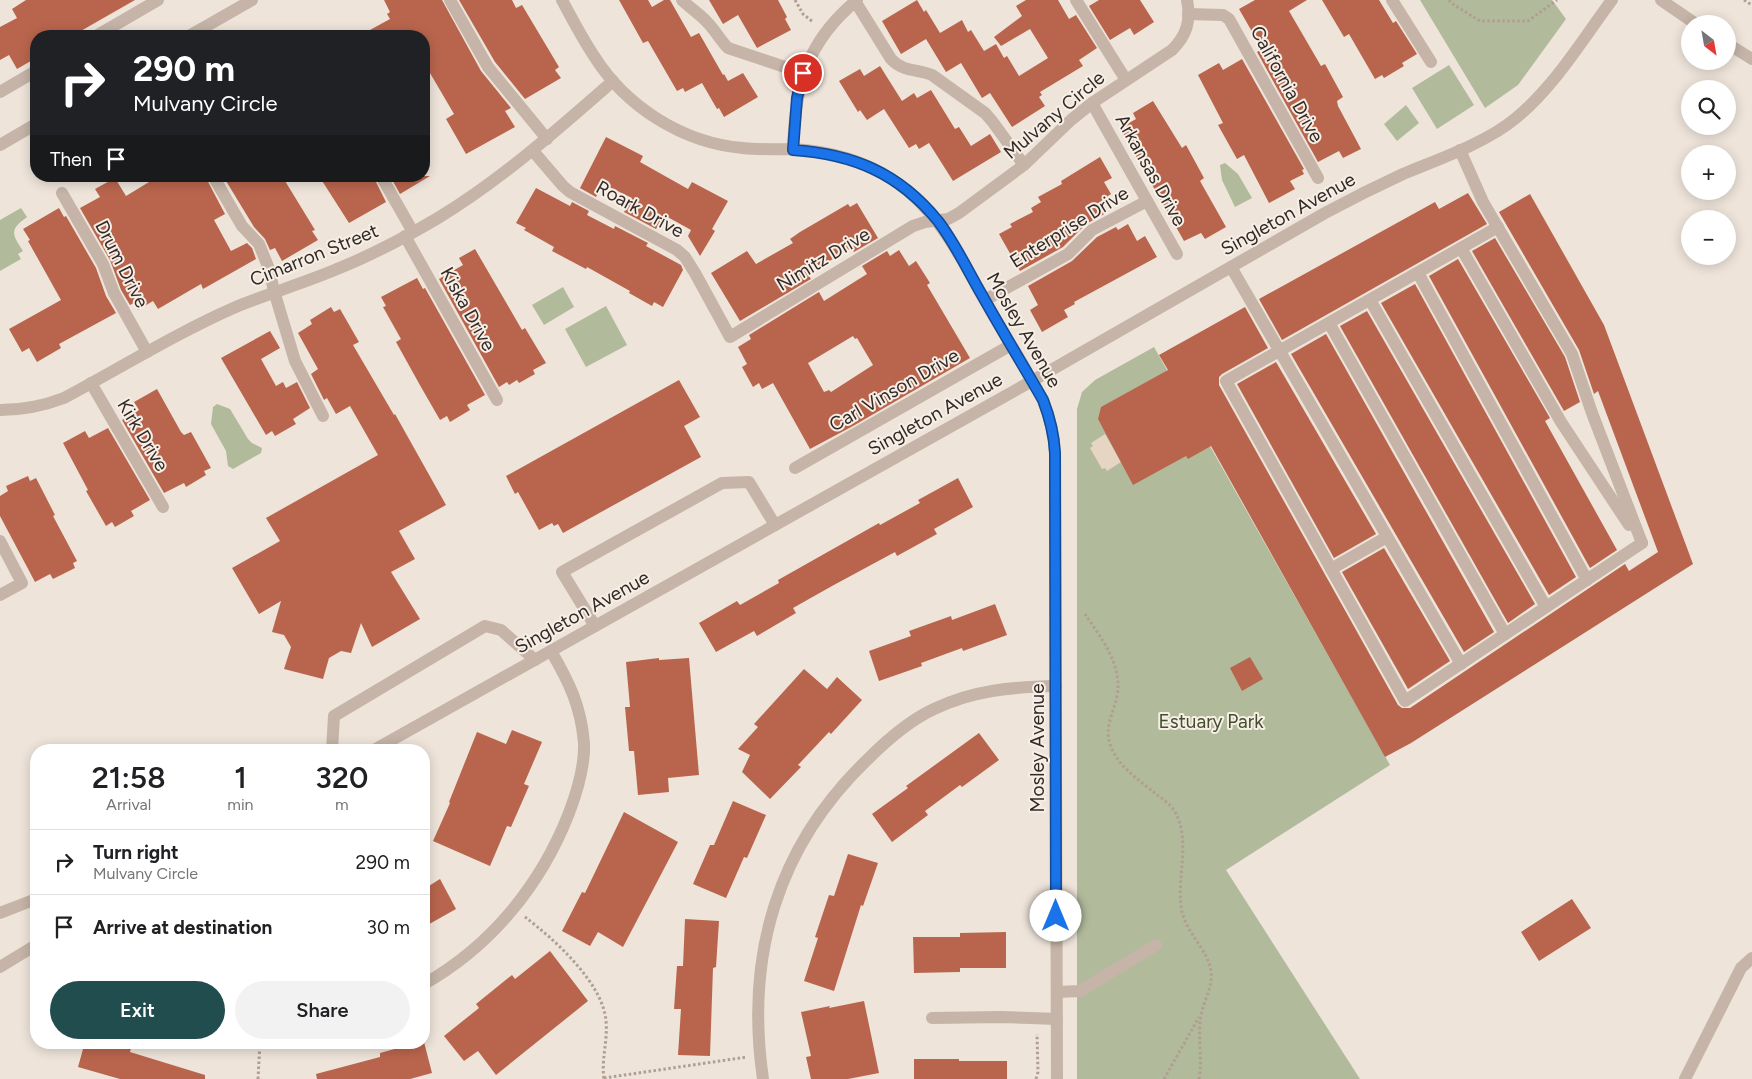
<!DOCTYPE html>
<meta charset="utf-8">
<style>
:root{--surface:#fff;--page:#f2f2f2;--text:#202124;--muted:#757577;--line:#e0e0e0;--accent:#214d4f}
body{margin:0;font-family:Figtree,sans-serif;background:var(--page);color:var(--text);height:100vh;display:flex;flex-direction:column;font-size:19px;white-space:nowrap}
*{box-sizing:border-box;margin:0}
p{font-size:16px;color:var(--muted)}
.icon{flex:none;width:28px;height:28px;fill:none;stroke:currentColor;stroke-width:2;stroke-linecap:round;stroke-linejoin:round}
.map{position:relative;flex:1;overflow:hidden}
.drawer{position:absolute;left:30px;top:744px;width:400px;height:305px;display:flex;flex-direction:column;background:var(--surface);border-radius:20px;box-shadow:0 2px 12px #0003}
.drawer>*{flex:none}
.banner{position:absolute;left:30px;top:30px;width:400px;height:152px;border-radius:20px;box-shadow:0 2px 12px #0003;background:#202124;color:#fff;overflow:hidden}
.needle{width:32px;rotate:149deg}
.tools{position:absolute;left:1681px;top:15px;display:grid;gap:10px}
.tools a{display:grid;place-items:center;width:55px;height:55px;border-radius:50%;background:var(--surface);box-shadow:0 2px 12px #0003;font-size:25px}
.pin{position:absolute;display:grid;place-items:center;width:42px;height:42px;color:#fff;margin:-21px;border:2px solid #fff;border-radius:50%;box-shadow:0 1px 5px #0007}
.me{position:absolute;width:55px;margin:-28px;rotate:0deg;stroke-linejoin:round;filter:drop-shadow(0 0 4px #0008)}
.turn{display:flex;align-items:center;gap:18px;height:105px;padding:0 20px;font-size:22px}
.turn .icon{width:65px;height:65px;stroke-width:2.5}
.turn b{display:block;font-size:35px;line-height:42px}
.then{display:flex;align-items:center;height:48px;padding:0 20px;background:#0003;gap:10px;font-size:19px}
.eta{display:flex;justify-content:space-evenly;align-items:center;height:85px;text-align:center}
.eta b{font-size:30px;font-weight:600;line-height:35px}
.cta{display:flex;gap:10px;margin-top:auto;padding:10px 20px}
.cta a{flex:1;height:58px;border-radius:30px;background:var(--accent);color:#fff;font-size:20px;font-weight:600;line-height:58px;text-align:center}
.cta a+a{background:var(--page);color:var(--text)}
ul{padding:0;list-style:none}
li{display:flex;align-items:center;gap:15px;height:65px;padding:0 20px;border-top:1px solid var(--line)}
li div{flex:1}
li b{display:block;font-size:19px}
li em{font-style:normal}
.map>svg:first-child{display:block}
.green{fill:#b1bb9b}
.plaza{fill:#e5d5c2}
.building{fill:#b9654d;fill-rule:evenodd}
.lines{fill:none;stroke-linecap:round;stroke-linejoin:round}
.path{stroke:#b09e92;stroke-width:3;stroke-dasharray:2.5 2.5;stroke-linecap:butt}
.minor{stroke:#c5b4a7;stroke-width:12}
.route-casing{stroke:#114b97;stroke-width:12}
.route{stroke:#1a73e8;stroke-width:9}
.labels{text-anchor:middle;dominant-baseline:central;stroke-width:4;stroke-linejoin:round;paint-order:stroke}
.street-label{font-size:19px;fill:#322a27;stroke:#f7eee5}
.park-label{font-size:19px;fill:#424e2d;stroke:#f7eee5}
</style>
<div class="map">
<svg width="1752" height="1079" viewBox="0 0 1752 1079">
<rect width="100%" height="100%" fill="#eee4da"/>
<g class="green">
<path d="M1420,0H1552L1566,19L1518,85L1485,108Z"/>
<path d="M1449,65L1474,105L1437,129L1412,88Z"/>
<path d="M1406,105L1419,123L1397,141L1384,124Z"/>
<path d="M1225,163L1238,174L1252,198L1235,207L1222,180L1220,165Z"/>
<path d="M21,208L27,217C9,230 12,234 23,251L18,254L21,259L0,271V220Z"/>
<path d="M563,287L574,307L544,325L532,305Z"/>
<path d="M606,306L627,345L586,367L565,329Z"/>
<path d="M1154,347L1390,765L1226,870L1360,1079H1077V409L1082,392L1095,380Z"/>
<path d="M217,404L230,409L248,439L252,443L262,448L261,453L233,469L228,466L226,451L211,424L213,407Z"/>
</g>
<path class="plaza" d="M1105,434L1121,462L1107,471L1105,468L1102,469L1090,448L1093,446L1091,443Z"/>
<g class="building">
<path d="M26,0H135L72,36H36V58L17,69L9,55L0,60V27L17,18L12,9Z"/>
<path d="M384,0H442L481,71L511,108L505,111L515,127L466,154L446,119L454,114L430,73L424,77V36H359L390,19L387,14L390,12Z"/>
<path d="M459,0H512L516,8L522,5L559,67L555,70L561,78L525,99L495,62Z"/>
<path d="M619,0H648L652,7L664,0H670L691,37L699,33L723,75L724,74L728,81L743,73L758,97L724,117L719,108L717,109L702,83L685,92L683,88L677,91L648,41L643,43Z"/>
<path d="M709,0H778L787,17L785,19L791,30L757,48L738,15L723,24Z"/>
<path d="M917,0L924,12L926,10L940,33L962,20L968,32L971,30L984,51L996,44L1004,58L1007,56L1019,76L1048,58L1030,29L1001,46L994,37L1022,16L1016,6L1026,0H1058L1069,19L1076,15L1097,48L1079,60L1083,66L1040,92L1042,95L1039,97L1045,106L1012,127L990,93L982,98L961,63L946,72L926,39L901,54L882,21Z"/>
<path d="M1099,0H1140L1154,22L1134,35L1130,28L1110,40L1089,6Z"/>
<path d="M1255,0H1307L1289,11L1321,66L1325,64L1343,97L1337,101L1338,106L1361,149L1343,158L1339,151L1318,162L1257,52L1262,49L1239,9Z"/>
<path d="M1322,0H1379L1393,23L1396,21L1417,54L1402,63L1404,66L1384,78L1382,75L1375,79L1349,34L1344,37Z"/>
<path d="M1242,59L1304,169L1302,170L1304,174L1290,181L1295,189L1269,203L1244,155L1237,159L1218,125L1223,123L1198,75L1219,63L1223,70Z"/>
<path d="M880,66L902,101L914,93L917,98L931,90L955,129L959,127L971,146L990,134L1001,152L953,181L929,143L919,149L916,144L909,148L884,109L867,120L860,110L858,112L839,81L860,69L864,76Z"/>
<path d="M1153,101L1182,148L1186,145L1204,178L1200,181L1226,227L1205,239L1201,233L1184,241L1120,128L1136,119L1133,113Z"/>
<path d="M606,137L643,156L640,162L688,189L692,182L728,201L712,229L715,231L700,256L688,236L691,230L664,215L656,229L624,212L632,198L603,184L596,197L580,188Z"/>
<path d="M1100,157L1112,178L1104,182L1111,194L1102,200L1108,212L1086,224L1063,247L1020,271L999,234L1012,227L1010,224L1033,212L1031,208L1041,202L1038,197L1062,184L1061,181Z"/>
<path d="M159,176H205L225,214L214,220L231,251L247,243L252,248L256,259L203,289L201,284L158,309L153,301L138,310L134,303L130,305L121,290L110,260L80,208L100,197L95,189L115,178L126,196Z"/>
<path d="M223,176H282L315,230L312,231L318,240L282,261L275,248L270,250L265,239L254,227Z"/>
<path d="M319,176H373L386,202L349,223Z"/>
<path d="M390,176H430L400,194Z"/>
<path d="M536,188L570,206L572,202L589,211L587,215L614,229L615,226L648,243L646,246L681,265L683,270L663,307L654,302L652,306L629,293L630,291L587,267L586,269L552,251L554,247L524,230L526,228L516,223Z"/>
<path d="M1468,193L1487,224L1282,340L1259,299L1435,202L1439,209Z"/>
<path d="M1530,194L1604,325L1693,564L1411,743L1385,757L1211,446L1188,459L1186,456L1133,485L1098,419L1101,407L1168,370L1159,355L1245,307L1268,348L1222,374L1219,377V385L1398,705L1402,708H1410L1625,564L1629,571L1658,552L1598,391L1594,394L1579,350L1499,212Z"/>
<path d="M857,203L878,238L854,252L851,248L808,274L811,279L740,321L711,273L747,251L756,264L793,243L790,239L800,232L848,204L850,207Z"/>
<path d="M59,208L64,217L66,216L96,268L106,296L116,313L59,344L61,348L37,362L29,348L22,352L9,329L61,300L28,241L30,240L23,229Z"/>
<path d="M1128,224L1137,241L1145,236L1157,257L1074,302L1075,304L1064,310L1068,317L1042,332L1030,310L1038,305L1028,286L1072,261L1097,237L1116,227L1118,230Z"/>
<path d="M1495,238L1565,357L1580,402L1564,411L1472,251Z"/>
<path d="M475,249L522,330L525,328L546,363L533,370L535,374L519,383L517,380L509,385L507,382L499,387L439,279L463,265L459,258Z"/>
<path d="M899,250L909,266L916,261L930,283L927,285L970,358L853,426L810,449L773,383L762,389L759,383L753,387L742,367L747,364L738,347L751,339L749,335L819,292L824,301L867,274L862,266L887,251L890,256ZM853,336L855,339L857,338L873,365L831,392L829,390L824,392L808,363Z"/>
<path d="M1458,259L1550,418L1545,421L1617,550L1590,568L1429,276Z"/>
<path d="M417,278L423,289L425,288L485,395L467,405L470,410L450,422L447,416L440,420L421,387L396,342L401,339L383,307L386,306L381,297Z"/>
<path d="M1415,284L1576,577L1549,595L1381,303Z"/>
<path d="M331,307L334,312L340,309L359,342L353,345L394,415L395,414L446,505L399,531L415,559L391,572L420,619L372,647L361,623L351,653L341,651L329,658L323,679L284,669L291,647L284,635L272,632L281,601L259,614L232,568L280,541L266,518L378,455L350,406L336,414L327,398L324,400L311,374L318,369L298,333L312,324L310,320Z"/>
<path d="M1367,311L1535,604L1508,623L1340,326Z"/>
<path d="M270,331L280,348L261,359L276,386L283,382L286,388L297,382L310,408L293,419L296,424L275,436L272,431L266,435L221,358Z"/>
<path d="M1326,334L1494,632L1464,652L1291,354Z"/>
<path d="M1276,362L1376,534L1334,558L1237,384Z"/>
<path d="M679,380L700,417L684,426L701,457L563,533L558,524L554,526L552,523L539,530L518,492L515,494L506,476Z"/>
<path d="M157,389L181,432L184,435L191,432L211,468L204,471L206,475L186,487L184,483L164,493L122,420L139,410L134,402Z"/>
<path d="M108,428L150,500L131,511L134,516L115,527L112,522L106,526L86,491L88,490L63,443L85,431L89,438Z"/>
<path d="M28,476L30,481L36,478L55,515L53,516L77,561L73,563L75,568L53,579L50,574L35,582L0,516V496L8,491L6,486Z"/>
<path d="M958,478L973,507L934,529L937,534L897,556L895,552L832,586L793,608L796,613L757,636L754,631L716,652L699,623L737,601L740,605L779,583L778,580L879,523L880,525L920,503L918,500Z"/>
<path d="M1384,548L1450,661L1408,689L1342,572Z"/>
<path d="M995,604L1007,635L963,651L962,648L921,663L922,666L879,681L869,651L911,636L909,631L951,616L952,620Z"/>
<path d="M1250,657L1263,679L1242,691L1230,668Z"/>
<path d="M659,658V660L689,658L699,775L668,778L669,792L638,795L634,751H629L625,707H630L626,662Z"/>
<path d="M804,669L827,689L837,677L862,700L831,734L829,732L798,765L801,767L770,799L742,772L750,755L738,749L758,727L754,724Z"/>
<path d="M512,730L542,742L524,784L529,786L511,827L507,826L490,866L433,841L450,803L449,802L477,732L506,744Z"/>
<path d="M979,733L999,760L962,787L960,785L925,811L928,815L892,842L872,814L908,788L906,786Z"/>
<path d="M733,801L766,815L747,858L744,857L726,898L693,884L710,845H714Z"/>
<path d="M624,812L678,842L623,947L598,932L590,946L562,931L582,892L585,893Z"/>
<path d="M848,854L878,863L863,906L861,905L834,991L804,981L818,938L815,937L829,895L834,896Z"/>
<path d="M440,879L456,909L424,927V889Z"/>
<path d="M1572,899L1591,928L1539,961L1521,932Z"/>
<path d="M685,919L719,921L716,967L713,968L710,1056L678,1055L681,1009H674L677,966H683Z"/>
<path d="M1006,932V968H960V972L914,973L913,937H960V933Z"/>
<path d="M550,951L588,1001L496,1075L478,1051L464,1061L444,1036L479,1008L476,1004L512,975L515,979Z"/>
<path d="M864,1001L879,1073L848,1079H811L806,1057L811,1056L801,1012L830,1006L829,1008Z"/>
<path d="M85,1042H112L131,1048L130,1052L205,1075V1079H120L78,1067Z"/>
<path d="M420,1042H424L432,1073L410,1079H317L316,1074L380,1057V1053Z"/>
<path d="M914,1059H959V1061H1007V1079H914Z"/>
</g>
<g class="lines">
<g class="path">
<path d="M795,0L803,14L813,22"/>
<path d="M1449,0L1451,3L1480,21H1528L1557,0"/>
<path d="M1744,0L1752,5"/>
<path d="M1085,614C1101,638 1123,665 1117,696C1114,712 1104,727 1110,744C1117,766 1139,780 1156,794C1163,799 1171,805 1175,812C1191,840 1177,876 1181,906C1184,932 1208,949 1211,971C1213,987 1204,1000 1201,1015C1197,1036 1203,1058 1199,1079"/>
<path d="M525,917C554,939 603,983 606,1021C608,1041 601,1059 604,1079"/>
<path d="M604,1078L747,1057"/>
<path d="M258,1079L260,1042"/>
<path d="M1036,1079L1038,1072L1037,1034"/>
<path d="M1164,1079L1199,1017"/>
</g>
<g class="minor">
<path d="M450,0L488,67L547,139"/>
<path d="M562,0C572,19 582,38 594,56C626,107 683,143 743,148C760,150 776,149 793,149C828,151 863,160 893,180C937,209 959,254 984,299C1004,333 1024,366 1043,400C1050,418 1054,434 1055,453L1057,1079"/>
<path d="M682,0C690,8 700,14 707,22C715,30 720,40 728,48L803,73"/>
<path d="M1076,0L1126,80"/>
<path d="M1392,0L1431,62"/>
<path d="M1661,0L1696,24"/>
<path d="M855,1L891,59C903,72 917,69 932,75L985,113L992,121L1024,165"/>
<path d="M1188,14L1223,15L1229,19L1318,178"/>
<path d="M96,36L158,0"/>
<path d="M189,36L252,0"/>
<path d="M1728,44L1752,59"/>
<path d="M0,92L36,71"/>
<path d="M1092,103L1177,254"/>
<path d="M0,145L36,124"/>
<path d="M793,149C795,86 806,42 857,0"/>
<path d="M1460,150L1483,202L1572,354L1592,413L1642,543"/>
<path d="M533,151L563,186L570,192L677,250L685,257L695,273L730,337L913,226L925,222L948,219L959,213L1024,165L1071,120L1092,103L1172,50C1187,35 1191,21 1187,0"/>
<path d="M213,176L242,226L259,244L269,269L274,291L295,361L323,416"/>
<path d="M381,176L413,232"/>
<path d="M62,193L103,264L114,293L147,352"/>
<path d="M1498,227L1226,381L1405,701L1642,543"/>
<path d="M405,236L497,400"/>
<path d="M1461,248L1561,422L1629,525"/>
<path d="M1231,267L1461,664"/>
<path d="M1418,273L1587,580"/>
<path d="M985,300L1068,254L1092,230L1147,201"/>
<path d="M1370,300L1546,607"/>
<path d="M1329,323L1505,634"/>
<path d="M91,383L163,507"/>
<path d="M0,410C23,410 43,406 64,398C122,367 178,332 238,306C270,293 304,283 337,269C372,255 406,237 438,218C502,179 557,130 613,81"/>
<path d="M795,468L1011,345"/>
<path d="M0,541L22,583L0,595"/>
<path d="M1331,569L1387,537"/>
<path d="M595,626L562,572L722,483L749,482L775,525"/>
<path d="M332,750L334,716L485,626L501,630L535,660"/>
<path d="M374,750L1032,381L1325,213C1351,199 1377,186 1403,174C1439,159 1486,143 1516,118C1555,86 1582,40 1612,0"/>
<path d="M0,913L36,899"/>
<path d="M0,967L36,945"/>
<path d="M424,984C491,946 541,885 569,813C577,792 585,767 584,743C581,706 569,682 551,651"/>
<path d="M1057,992L1080,991L1156,945"/>
<path d="M932,1018L1001,1017L1057,1019"/>
<path d="M763,1079C745,956 777,846 868,759C887,740 910,720 934,709C974,690 1012,687 1056,686"/>
<path d="M1685,1079L1741,968L1752,958"/>
</g>
</g>
<g class="lines">
<g class="route-casing">
<path id="route" d="M803,73L797,98L793,150C853,154 899,173 938,221C955,243 968,271 982,295C1002,331 1023,365 1043,400C1050,418 1054,434 1055,453L1056,916"/>
</g>
<use href="#route" class="route"/>
</g>
<g class="labels">
<g class="street-label">
<text transform="translate(1287 84) rotate(61)">California Drive</text>
<text transform="translate(1054 115) rotate(-40)">Mulvany Circle</text>
<text transform="translate(1151 170) rotate(61)">Arkansas Drive</text>
<text transform="translate(640 209) rotate(29)">Roark Drive</text>
<text transform="translate(1288 214) rotate(-29)">Singleton Avenue</text>
<text transform="translate(1069 227) rotate(-32)">Enterprise Drive</text>
<text transform="translate(314 255) rotate(-22)">Cimarron Street</text>
<text transform="translate(823 259) rotate(-31)">Nimitz Drive</text>
<text transform="translate(122 264) rotate(63)">Drum Drive</text>
<text transform="translate(468 309) rotate(61)">Kiska Drive</text>
<text transform="translate(1024 330) rotate(60)">Mosley Avenue</text>
<text transform="translate(894 390) rotate(-30)">Carl Vinson Drive</text>
<text transform="translate(935 414) rotate(-29)">Singleton Avenue</text>
<text transform="translate(143 435) rotate(59)">Kirk Drive</text>
<text transform="translate(582 612) rotate(-29)">Singleton Avenue</text>
<text transform="translate(1037 748) rotate(-90)">Mosley Avenue</text>
</g>
<g class="park-label">
<text x="1211" y="721">Estuary Park</text>
</g>
</g>
</svg>
<div class="tools">
<a><svg class="needle" viewBox="-14 -14 28 28"><path d="M0-13l5 13h-10z" fill="#e53935"/><path d="M0 13l5-13h-10z" fill="#757577"/></svg></a>
<a><svg class="icon" aria-label="search" viewBox="0 0 24 24"><circle cx="10" cy="10" r="6"/><path d="M15 15l6 6"/></svg></a>
<a>+</a>
<a>−</a>
</div>
<div class="pin" style="left:803px;top:73px;background:#d93025"><svg class="icon" aria-label="arrive" viewBox="0 0 24 24"><path d="M6 21V4h12l-3 4 3 4H6"/></svg></div>
<svg class="me" style="left:1056px;top:916px" viewBox="-20 -20 40 40"><circle r="19" fill="#fff"/><path d="M0-13L10 11 0 6-10 11z" fill="#1a73e8"/></svg>
<div class="banner">
<div class="turn"><svg class="icon" aria-label="right" viewBox="0 0 24 24"><path d="M7 20v-9h11M14 6l5 5-5 5"/></svg><div><b>290 m</b>Mulvany Circle</div></div>
<div class="then">Then<svg class="icon" aria-label="arrive" viewBox="0 0 24 24"><path d="M6 21V4h12l-3 4 3 4H6"/></svg></div>
</div>
<section class="drawer">
<div class="eta">
<div><b>21:58</b><p>Arrival</p></div>
<div><b>1</b><p>min</p></div>
<div><b>320</b><p>m</p></div>
</div>
<ul>
<li><svg class="icon" aria-label="right" viewBox="0 0 24 24"><path d="M7 20v-9h11M14 6l5 5-5 5"/></svg><div><b>Turn right</b><p>Mulvany Circle</p></div><em>290 m</em></li>
<li><svg class="icon" aria-label="arrive" viewBox="0 0 24 24"><path d="M6 21V4h12l-3 4 3 4H6"/></svg><div><b>Arrive at destination</b></div><em>30 m</em></li>
</ul>
<div class="cta"><a>Exit</a><a>Share</a></div>
</section>
</div>
